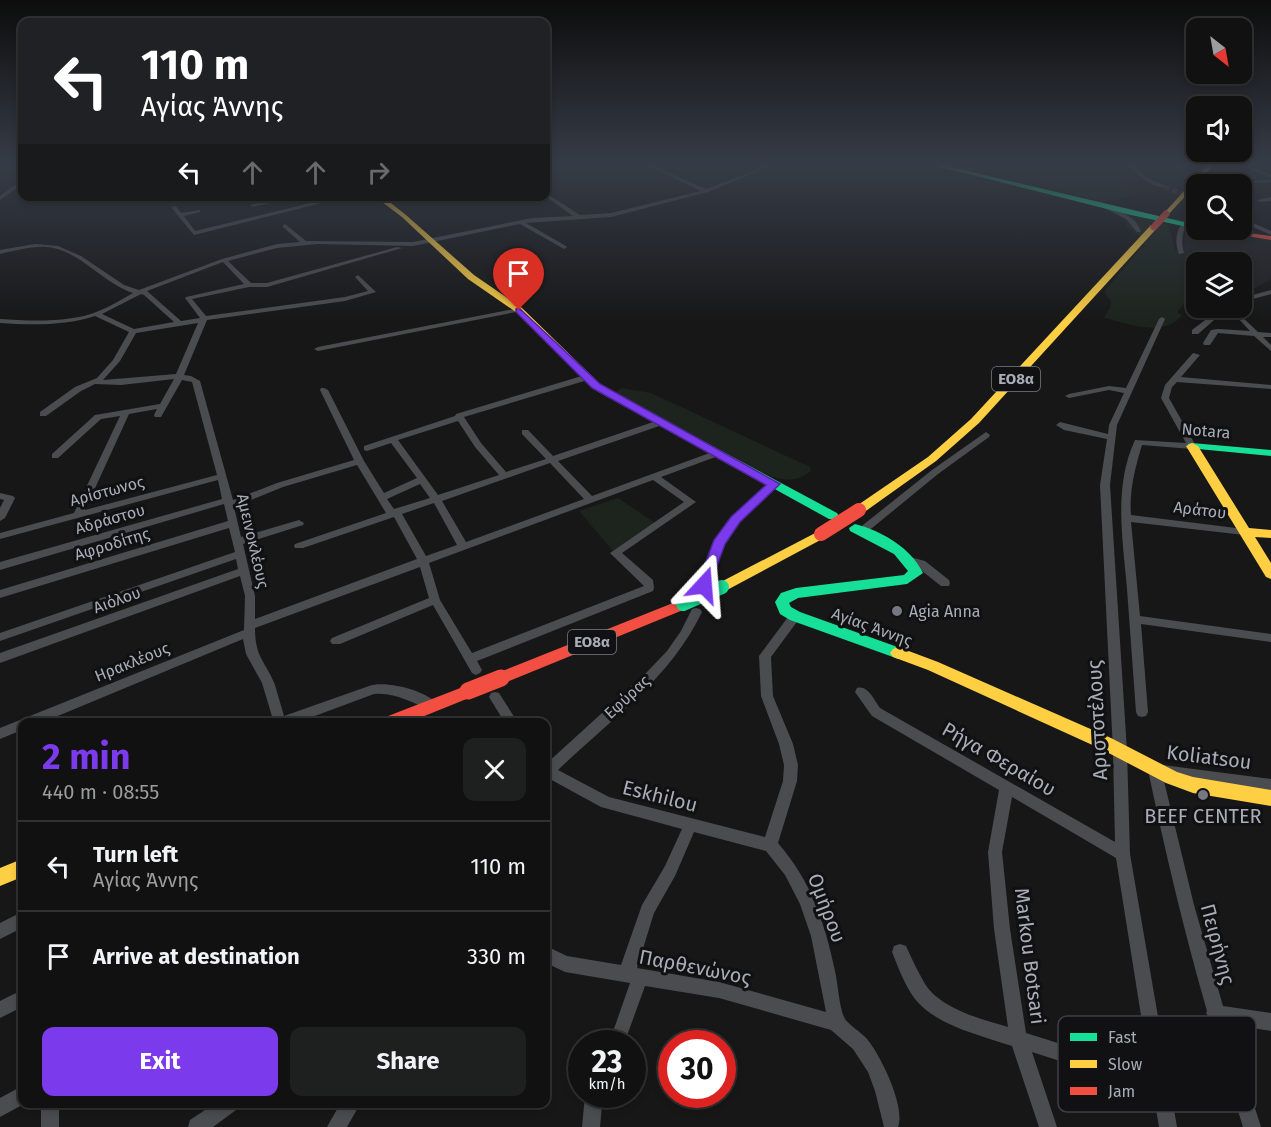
<!DOCTYPE html>
<meta charset="utf-8">
<style>
:root{--surface:#111;--page:#1e1f1f;--text:#f1f3f6;--muted:#9c9d9f;--line:#303131;--accent:#7c3aed}
body{margin:0;font-family:"Fira Sans",sans-serif;background:var(--page);color:var(--text);height:100vh;display:flex;flex-direction:column;font-size:22px;white-space:nowrap}
*{box-sizing:border-box;margin:0}
p{font-size:20px;color:var(--muted)}
.icon{flex:none;width:33px;height:33px;fill:none;stroke:currentColor;stroke-width:2;stroke-linecap:round;stroke-linejoin:round}
.map{position:relative;flex:1;overflow:hidden}
.drawer{position:absolute;left:18px;top:718px;width:532px;height:390px;display:flex;flex-direction:column;background:var(--surface);border-radius:12px;box-shadow:0 3px 9px #0003,0 0 0 2px var(--line)}
.drawer>*{flex:none}
.guide{position:absolute;left:18px;top:18px;width:532px;height:183px;border-radius:12px;box-shadow:0 3px 9px #0003,0 0 0 2px var(--line);background:#202124;color:#fff;overflow:hidden}
.needle{width:39px;rotate:149deg}
.tools{position:absolute;left:1186px;top:18px;display:grid;gap:12px}
.tools a{display:grid;place-items:center;width:66px;height:66px;border-radius:12px;background:var(--surface);box-shadow:0 3px 9px #0003,0 0 0 2px var(--line);font-size:30px}
.speed{position:absolute;left:568px;top:1030px;display:flex;gap:12px;font-size:30px;font-weight:700;text-align:center}
.speed>*{display:grid;place-content:center;width:78px;height:78px;border-radius:50%;background:var(--surface);box-shadow:0 3px 9px #0003,0 0 0 2px var(--line);line-height:1}
.speed small{font-size:15px;font-weight:400}
.speed .limit{border:9px solid #d22;background:#fff;color:#111}
.pin{position:absolute;display:grid;place-items:center;width:51px;height:51px;color:#fff;margin:-62px -26px;border-radius:50% 50% 50% 0;rotate:-45deg;box-shadow:0 0 6px #0007}
.pin .icon{rotate:45deg}
.me{position:absolute;width:66px;margin:-33px;rotate:19deg;stroke-linejoin:round;filter:drop-shadow(0 0 4px #0008)}
.turn{display:flex;align-items:center;gap:21px;height:126px;padding:0 24px;font-size:27px}
.turn .icon{width:78px;height:78px;stroke-width:2.5}
.turn b{display:block;font-size:42px;line-height:51px}
.lanes{display:flex;align-items:center;height:57px;padding:0 24px;background:#0003;justify-content:center;gap:30px;direction:ltr}
.lanes .off{opacity:.35}
.round{display:grid;place-items:center;flex:none;width:63px;height:63px;border-radius:12px;background:var(--page)}
.headline{display:flex;align-items:center;justify-content:space-between;height:102px;padding:0 24px}
h1{font-size:36px;font-weight:700;line-height:45px;color:var(--accent)}
.cta{display:flex;gap:12px;margin-top:auto;padding:12px 24px}
.cta a{flex:1;height:69px;border-radius:12px;background:var(--accent);color:#fff;font-size:24px;font-weight:700;line-height:69px;text-align:center}
.cta a+a{background:var(--page);color:var(--text)}
ul{padding:0;list-style:none}
li{display:flex;align-items:center;gap:18px;height:90px;padding:0 24px;border-top:2px solid var(--line)}
li div{flex:1}
li b{display:block;font-size:22px}
li em{font-style:normal}
.map>svg:first-child{display:block}
.built{fill:#212123}
.green{fill:#1d241e}
.lines{fill:none;stroke-linecap:round;stroke-linejoin:round}
.street-tunnel{stroke:#343537;stroke-width:5;stroke-dasharray:5 3;stroke-linecap:butt}
.street{fill:#4b4c50;fill-rule:evenodd}
.fast{fill:#16e098;fill-rule:evenodd}
.slow{fill:#ffcf43;fill-rule:evenodd}
.jam{fill:#f24e42;fill-rule:evenodd}
.fast-bridge{stroke:#16e098;stroke-width:14}
.jam-bridge-far2{stroke:#f24e42;stroke-width:7}
.jam-bridge-far1{stroke:#f24e42;stroke-width:14}
.jam-bridge{stroke:#f24e42;stroke-width:17}
.route{fill:#7c3aed;stroke:#51269a;stroke-width:1.5}
.poi-dot{fill:#757880;stroke:#111113;stroke-width:2}
.labels{text-anchor:middle;dominant-baseline:central;stroke-width:6;stroke-linejoin:round;paint-order:stroke}
.shield{fill:#111113;stroke:#7b7e86;stroke-width:1.5}
.shield-label{font-size:15px;font-weight:bold;fill:#a8adb8}
.street-label{font-size:16px;fill:#a8adb8;stroke:#111113}
.poi-label{font-size:16px;fill:#a8adb8;stroke:#111113;text-anchor:start}
.near-street-label{font-size:20px;fill:#a8adb8;stroke:#111113}
.near-poi-label{font-size:20px;fill:#a8adb8;stroke:#111113}
.key{fill:#111113;stroke:#3e4045;stroke-width:1.5}
.key-label{font-size:16px;fill:#a8adb8}
</style>
<div class="map">
<svg width="1271" height="1127" viewBox="0 0 1271 1127">
<rect width="100%" height="100%" fill="#171717"/>
<path class="built" d="M1186,227L1271,240V279L1242,295V262H1197V294L1187,292L1183,258Z"/>
<g class="green">
<path d="M1020,165H1109L1123,179L1131,194L1119,199L1101,202L997,170Z"/>
<path d="M1123,213L1154,220L1169,226L1175,250L1183,254L1186,292L1189,298L1177,312L1182,315C1163,339 1129,323 1104,318L1110,308L1111,301L1105,294L1106,289L1146,242L1126,226L1127,222L1121,215Z"/>
<path d="M622,388L651,393L810,467L811,471C793,484 783,480 762,473L614,393Z"/>
<path d="M618,498L655,523L613,551L579,511Z"/>
</g>
<g class="lines">
<path class="street-tunnel" d="M1165,187L1197,200"/>
<g class="street">
<path d="M646,165H651L706,189L769,165H774L708,192L611,217L526,223L566,246L567,247L564,249L520,224L413,246L318,244L277,248L228,261L251,283H267L397,247L402,248L267,287H249L192,299L206,316L345,297L368,291L355,277L358,275L376,292L345,301L207,320L184,375L191,376L200,381L233,500L277,483L354,460L320,390L321,388H324L328,390L364,461L384,493L417,478L391,443L367,451L364,450V446L455,416L456,414L585,375H591V379L464,417L481,443L506,472L546,459L522,434V430H528L553,456L659,420H665V424L558,461L592,496L715,451H721V455L661,477L696,502L622,553L653,580L654,588L653,591L477,661L482,670L480,673L476,675L472,673L433,605L340,644H332L330,641L332,638L429,598L420,567L255,628C255,658 265,660 275,685C278,695 281,706 284,716L369,686C386,680 428,691 438,705L436,709L432,710C411,703 396,692 374,694L296,723H274L262,683L246,654L243,639L41,723H22V730L0,739V728L244,630L245,596L240,576L0,663V653L238,569L236,559L0,641V633L235,552L229,528L0,598V590L228,521L224,504L0,570V562L222,499L218,480L0,539V533L74,513L120,416L101,419L58,458H52V454L95,415L160,404L174,379L121,385L95,384L81,391L46,416H40V412L75,387L97,378L113,360L129,332L95,316C65,326 31,325 0,323V319C31,321 70,323 99,311C111,306 122,299 133,293C102,283 80,250 47,247C31,246 15,251 0,254V250L35,244L58,246L81,256L124,285L139,290L222,259L277,244L300,242L283,227V225L285,224L306,241L413,242L532,218L573,216L545,196L546,193L580,215L611,213L701,191ZM223,262L244,284L186,297L185,298L200,318L181,321L147,291ZM141,294L144,295L174,322L134,329L102,314ZM198,323L176,374L103,380L120,361L136,333ZM182,380L192,382L217,475L85,510L129,414L157,409L154,415L155,417H161ZM458,421L475,447L499,475L438,495L398,440ZM550,463L584,499L466,542L442,501ZM357,465L386,513L295,544L294,546L295,548H303L394,517L417,559L255,619V596L243,544L303,525L304,523L299,520L241,537L234,507L283,487ZM653,480L684,502L610,553L644,586L472,653L440,600L429,563ZM420,484L430,498L394,509L387,499ZM434,503L457,545L426,556L402,514Z"/>
<path d="M1129,165H1133L1148,178L1168,187C1153,190 1138,175 1129,165Z"/>
<path d="M1239,165H1244L1271,174V177Z"/>
<path d="M1271,180V182L1234,184L1232,183Z"/>
<path d="M20,181H22V184L0,200V196Z"/>
<path d="M286,196H298L253,207L250,205Z"/>
<path d="M339,196H350L194,235L171,207L176,206L181,213L200,210V212L184,216L195,231Z"/>
<path d="M1271,197V201L1260,202L1257,200Z"/>
<path d="M1102,203C1116,209 1137,216 1141,232H1137L1126,219L1100,206Z"/>
<path d="M1197,210V214C1183,225 1180,236 1184,253L1179,254C1172,236 1180,219 1197,210Z"/>
<path d="M1242,218L1271,231V235L1242,222Z"/>
<path d="M1271,290V294L1242,302V298Z"/>
<path d="M519,308L522,310L521,311L318,351L314,349L318,347Z"/>
<path d="M1221,308H1228L1198,334H1192V330Z"/>
<path d="M1237,312L1258,332L1271,333V337H1263L1271,345V351L1254,336L1218,333L1210,345H1204L1203,343L1211,330L1218,329L1250,331L1234,314Z"/>
<path d="M1162,317L1165,319L1117,425L1110,485L1127,751L1130,854L1177,1127H1159L1153,1091L1032,1052L1057,1127H1039L1012,1046C982,1036 935,1025 915,999C905,986 898,967 892,952L894,946L900,944L906,946C912,959 918,972 925,984C941,1009 981,1019 1008,1027L994,929L988,852L999,790L872,716L855,692L857,688C868,685 874,700 880,708L1115,842L1113,751L1100,485L1107,439L1064,430L1056,425L1060,422L1108,434L1109,425L1124,393L1109,390L1069,398L1065,396L1069,394L1109,386L1126,388L1159,319ZM1012,797L1116,858L1150,1072L1026,1033L1010,929L1002,852Z"/>
<path d="M1193,353L1200,355L1181,377L1271,385V389L1177,382L1172,387L1169,398L1196,446L1192,449L1142,445C1135,468 1129,491 1131,515L1244,529L1249,532L1244,535L1131,522L1140,616L1271,634V642L1141,624L1148,712L1146,716L1142,717L1138,716L1136,712C1133,671 1130,630 1127,589C1123,540 1113,487 1135,440L1186,443L1161,398L1165,385Z"/>
<path d="M986,432L990,435L989,437L938,474L866,533H858L857,531L858,529L932,470Z"/>
<path d="M774,481L779,484L777,486L738,521L724,543L709,585L708,588H700L699,585L714,543L732,517L771,482Z"/>
<path d="M0,493L13,496L15,498L5,518L0,521V508L4,500L0,499Z"/>
<path d="M910,557L925,561L949,580L950,583L949,586H941L917,567L906,564L905,561L906,558Z"/>
<path d="M696,608L700,609L702,612C670,679 610,720 558,770L609,797L765,837L783,781L784,765L779,744L761,696L759,656L791,613H799L801,616L799,619L771,657L773,696L793,744L798,765L797,781L778,843C811,881 825,923 835,971C838,984 839,1006 844,1017C846,1023 861,1032 867,1039C880,1054 906,1107 898,1127H884L875,1091L868,1072L853,1049L831,1030L719,998L645,986L624,1044H606L615,1026L630,983L565,972L546,963V946L567,956L621,965L642,905L665,866L682,829L601,807L548,778L546,779V764L647,672L667,651L681,631L692,609ZM694,832L766,851L785,875L800,904L811,936L826,1012L719,982L637,968L654,913L675,876Z"/>
<path d="M495,692L499,693L518,723H505L489,697L491,693Z"/>
<path d="M1155,764L1271,779V791L1163,777L1194,905L1223,1006L1271,1013V1031L1228,1024L1261,1127H1243L1210,1019L1206,1013L1207,1011C1184,931 1165,851 1148,770L1150,766Z"/>
<path d="M22,912V928L0,939V923Z"/>
<path d="M22,990V1007L0,1018V1001Z"/>
<path d="M22,1086V1104H24L0,1117V1098Z"/>
<path d="M585,1095H603L600,1127H582Z"/>
<rect x="41" y="1104" width="18" height="23"/>
<path d="M214,1104H239L236,1110L213,1127H188L190,1120Z"/>
<path d="M340,1104H360L347,1127H327Z"/>
</g>
<g class="fast">
<path d="M933,165H942L1197,225V229L1131,215Z"/>
<path d="M608,390L837,513L839,516L837,519H829L604,395V391Z"/>
<path d="M1192,443L1271,450V456L1188,448V444Z"/>
<path d="M855,524C882,531 911,548 923,573L907,584L798,598L789,603L791,607L800,612L903,649L906,653L903,657L898,659L893,657L790,620L780,614L775,602L781,593L796,588L904,575L908,571L894,554L850,531L849,528Z"/>
</g>
<g class="slow">
<path d="M1208,165H1214L1168,215H1164V213Z"/>
<path d="M374,196H382L406,215L474,275L522,308L600,384L612,391V395H604L592,388L516,312L468,279L402,217Z"/>
<path d="M1151,225L1158,227L979,423L936,461L863,513H855L853,510L855,507L928,457L971,419Z"/>
<path d="M1192,443L1198,446L1249,528L1271,530V538L1255,537L1271,563V579L1266,577L1186,446Z"/>
<path d="M821,530L827,534L826,537L727,590H717L715,587L717,584Z"/>
<path d="M898,647L938,662L1111,738L1177,772L1193,777L1271,790V806L1193,793L1166,783L1099,748L928,670L893,657L890,653L893,649Z"/>
<path d="M22,859V877L0,886V868Z"/>
</g>
<g class="jam">
<path d="M1210,230H1226L1271,236V240Z"/>
<path d="M683,599L688,600L690,604L688,608L507,682L501,684L495,682L493,678L495,674Z"/>
<path d="M468,685L474,686L476,691L474,696L407,723H381L383,718Z"/>
</g>
<path class="fast-bridge" d="M683,604L722,587"/>
<path class="jam-bridge-far2" d="M1154,227L1166,214"/>
<path class="jam-bridge-far1" d="M821,534L859,510"/>
<path class="jam-bridge" d="M468,691L501,678"/>
</g>
<linearGradient id="sky" x2="0" y2="1"><stop stop-color="#0d0d0d"/><stop offset="0.51" stop-color="#363c47"/><stop offset="1" stop-color="#363c47" stop-opacity="0"/></linearGradient>
<rect width="1271" height="322" fill="url(#sky)"/>
<path class="route" d="M519,308L600,384L780,484L740,522L725,544L709,588H699L697,585L714,540L731,517L766,485L592,388L516,312V309Z"/>
<g class="poi-dot">
<circle cx="897" cy="611" r="6"/>
<circle cx="1203" cy="795" r="6"/>
</g>
<g class="labels">
<g class="shield">
<rect x="992" y="367" width="48" height="24" rx="4.5"/>
<rect x="568" y="630" width="48" height="24" rx="4.5"/>
</g>
<g class="shield-label">
<text x="1016" y="379">ΕΟ8α</text>
<text x="592" y="642">ΕΟ8α</text>
</g>
<g class="street-label">
<text transform="translate(1206 431) rotate(5)">Notara</text>
<text transform="translate(107 491) rotate(-15)">Αρίστωνος</text>
<text transform="translate(1200 510) rotate(7)">Αράτου</text>
<text transform="translate(110 519) rotate(-16)">Αδράστου</text>
<text transform="translate(253 541) rotate(77)">Αμεινοκλέους</text>
<text transform="translate(112 544) rotate(-17)">Αφροδίτης</text>
<text transform="translate(117 600) rotate(-20)">Αιόλου</text>
<text transform="translate(872 627) rotate(20)">Αγίας Άννης</text>
<text transform="translate(132 662) rotate(-22)">Ηρακλέους</text>
<text transform="translate(627 697) rotate(-43)">Εφύρας</text>
</g>
<g class="poi-label">
<text x="909" y="611">Agia Anna</text>
</g>
<g class="near-street-label">
<text transform="translate(1097 720) rotate(-93)">Αριστοτέλους</text>
<text transform="translate(1209 757) rotate(7)">Koliatsou</text>
<text transform="translate(999 759) rotate(30)">Ρήγα Φεραίου</text>
<text transform="translate(660 796) rotate(14)">Eskhilou</text>
<text transform="translate(827 908) rotate(69)">Ομήρου</text>
<text transform="translate(1218 944) rotate(75)">Πειρήνης</text>
<text transform="translate(1030 956) rotate(83)">Markou Botsari</text>
<text transform="translate(695 967) rotate(11)">Παρθενώνος</text>
</g>
<g class="near-poi-label">
<text x="1203" y="816">BEEF CENTER</text>
</g>
</g>
<rect x="1058" y="1016" width="198" height="96" rx="9" class="key"/>
<rect x="1070" y="1033" width="27" height="8" fill="#16e098"/>
<rect x="1070" y="1060" width="27" height="8" fill="#ffcf43"/>
<rect x="1070" y="1087" width="27" height="8" fill="#f24e42"/>
<g class="key-label">
<text x="1108" y="1043">Fast</text>
<text x="1108" y="1070">Slow</text>
<text x="1108" y="1097">Jam</text>
</g>
</svg>
<div class="tools">
<a><svg class="needle" viewBox="-14 -14 28 28"><path d="M0-13l5 13h-10z" fill="#e53935"/><path d="M0 13l5-13h-10z" fill="#9c9d9f"/></svg></a>
<a><svg class="icon" aria-label="sound" viewBox="0 0 24 24"><path d="M4 9h4l5-4v14l-5-4H4zM17 9q2 3 0 6"/></svg></a>
<a><svg class="icon" aria-label="search" viewBox="0 0 24 24"><circle cx="10" cy="10" r="6"/><path d="M15 15l6 6"/></svg></a>
<a><svg class="icon" aria-label="layers" viewBox="0 0 24 24"><path d="M12 4l9 5-9 5-9-5zM3 14l9 5 9-5"/></svg></a>
</div>
<div class="speed"><div>23<small>km/h</small></div><div class="limit">30</div></div>
<div class="pin" style="left:519px;top:310px;background:#d93025"><svg class="icon" aria-label="arrive" viewBox="0 0 24 24"><path d="M6 21V4h12l-3 4 3 4H6"/></svg></div>
<svg class="me" style="left:704px;top:585px" viewBox="-20 -20 40 40"><path d="M0-17L14 15 0 8-14 15z" fill="#7c3aed" stroke="#fff" stroke-width="4"/></svg>
<div class="guide">
<div class="turn"><svg class="icon" aria-label="left" viewBox="0 0 24 24"><path d="M17 20v-9H6M10 6l-5 5 5 5"/></svg><div><b>110 m</b>Αγίας Άννης</div></div>
<div class="lanes"><svg class="icon" aria-label="left" viewBox="0 0 24 24"><path d="M17 20v-9H6M10 6l-5 5 5 5"/></svg><svg class="icon off" aria-label="ahead" viewBox="0 0 24 24"><path d="M12 20V5M6 11l6-6 6 6"/></svg><svg class="icon off" aria-label="ahead" viewBox="0 0 24 24"><path d="M12 20V5M6 11l6-6 6 6"/></svg><svg class="icon off" aria-label="right" viewBox="0 0 24 24"><path d="M7 20v-9h11M14 6l5 5-5 5"/></svg></div>
</div>
<section class="drawer">
<div class="headline"><div><h1>2 min</h1><p>440 m · 08:55</p></div><a class="round"><svg class="icon" aria-label="close" viewBox="0 0 24 24"><path d="M6 6l12 12M18 6L6 18"/></svg></a></div>
<ul>
<li><svg class="icon" aria-label="left" viewBox="0 0 24 24"><path d="M17 20v-9H6M10 6l-5 5 5 5"/></svg><div><b>Turn left</b><p>Αγίας Άννης</p></div><em>110 m</em></li>
<li><svg class="icon" aria-label="arrive" viewBox="0 0 24 24"><path d="M6 21V4h12l-3 4 3 4H6"/></svg><div><b>Arrive at destination</b></div><em>330 m</em></li>
</ul>
<div class="cta"><a>Exit</a><a>Share</a></div>
</section>
</div>
